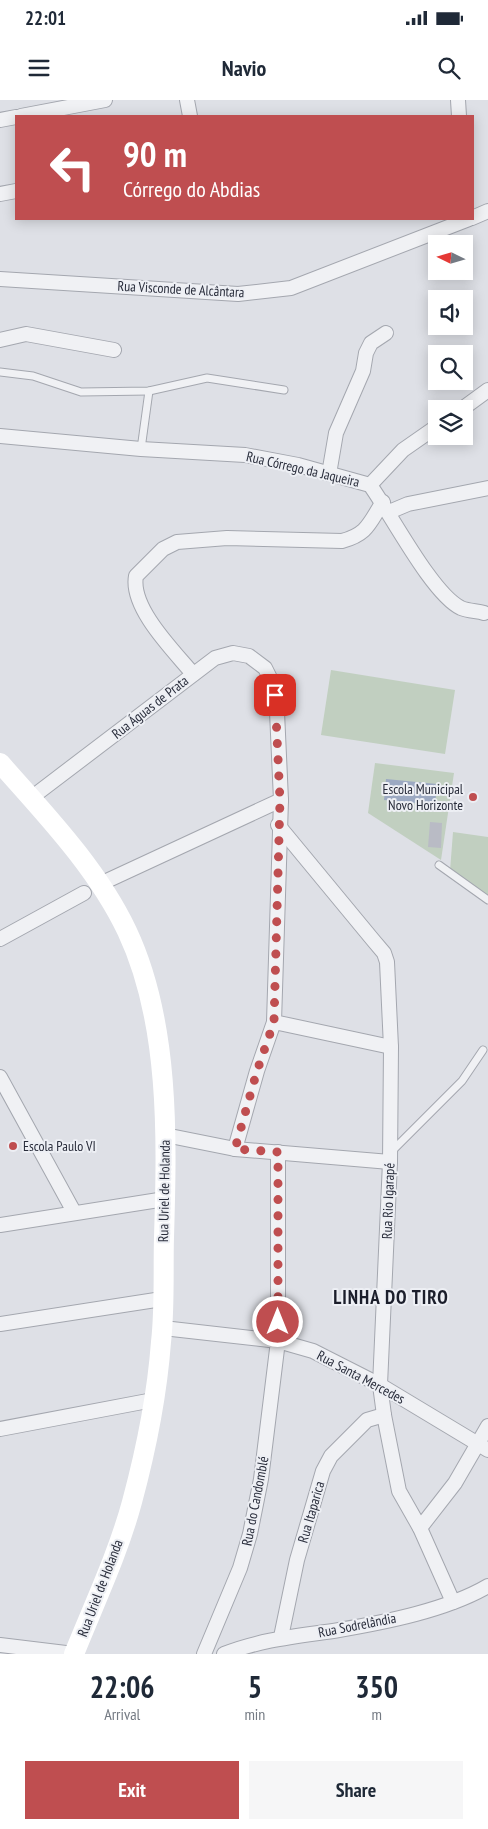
<!DOCTYPE html>
<meta charset="utf-8">
<style>
:root{--surface:#fff;--page:#f6f6f7;--text:#1f2937;--muted:#747a83;--accent:#bf4e50}
body{margin:0;font-family:"PT Sans Narrow",sans-serif;background:var(--page);color:var(--text);height:100vh;display:flex;flex-direction:column;font-size:19px;white-space:nowrap}
*{box-sizing:border-box;margin:0}
p{font-size:16px;color:var(--muted)}
.icon{flex:none;width:28px;height:28px;fill:none;stroke:currentColor;stroke-width:2;stroke-linecap:round;stroke-linejoin:round}
.map{position:relative;height:1554px;overflow:hidden}
.drawer{display:flex;flex-direction:column;background:var(--surface);flex:1}
.drawer>*{flex:none}
.hud{position:absolute;left:15px;top:15px;width:459px;height:105px;border-radius:0px;box-shadow:0 2px 12px #0003;background:#bf4e50;color:#fff;overflow:hidden}
.needle{width:32px;rotate:275deg}
.fabs{position:absolute;left:428px;top:135px;display:grid;gap:10px}
.fabs a{display:grid;place-items:center;width:45px;height:45px;border-radius:0px;background:var(--surface);box-shadow:0 2px 12px #0003;font-size:25px}
.pin{position:absolute;display:grid;place-items:center;width:42px;height:42px;color:#fff;margin:-21px;border-radius:10px;box-shadow:0 2px 8px #0006}
.me{position:absolute;width:55px;margin:-28px;rotate:0deg;stroke-linejoin:round;filter:drop-shadow(0 0 4px #0008)}
.turn{display:flex;align-items:center;gap:18px;height:105px;padding:0 25px;font-size:22px}
.turn .icon{width:65px;height:65px;stroke-width:2.5}
.turn b{display:block;font-size:35px;line-height:42px}
.eta{display:flex;justify-content:space-evenly;align-items:center;height:85px;text-align:center}
.eta b{font-size:30px;font-weight:700;line-height:35px}
.action{display:flex;gap:10px;margin-top:auto;padding:10px 25px}
.action a{flex:1;height:58px;border-radius:0px;background:var(--accent);color:#fff;font-size:20px;font-weight:700;line-height:58px;text-align:center}
.action a+a{background:var(--page);color:var(--text)}
.status{display:flex;justify-content:space-between;align-items:center;height:35px;padding:0 25px;background:var(--surface);direction:ltr}
.status svg{height:14px;fill:currentColor}
header{display:flex;justify-content:space-between;align-items:center;height:65px;padding:0 25px;background:var(--surface);font-size:22px;font-weight:700}
.map>svg:first-child{display:block}
.green{fill:#c1cfc0}
.water{fill:#9ca9c2}
.building{fill:#b9bbc5}
.lines{fill:none;stroke-linecap:round;stroke-linejoin:round}
.service-casing{stroke:#a4a7af;stroke-width:9}
.minor-casing{stroke:#a4a7af;stroke-width:16}
.service{stroke:#f0f1f4;stroke-width:7}
.minor{stroke:#f0f1f4;stroke-width:14}
.secondary{stroke:#fff;stroke-width:20}
.route{stroke:#bf4e50;stroke-width:9;stroke-dasharray:0 16.2}
.poi-dot{fill:#bf4e50;stroke:#edeff4;stroke-width:2}
.labels{text-anchor:middle;dominant-baseline:central;stroke-width:4;stroke-linejoin:round;paint-order:stroke}
.street-label{font-size:14px;fill:#292d3b;stroke:#edeff4}
.poi-label{font-size:14px;fill:#292d3b;stroke:#edeff4;text-anchor:end}
.district-label{font-size:19px;font-weight:bold;letter-spacing:1px;fill:#1b1e2b;stroke:#edeff4}
</style>
<div class="status"><b>22:01</b><svg viewBox="0 0 49 12"><path d="M0 12V9h3v3zM5 12V6h3v6zM10 12V3h3v9zM15 12V0h3v12zM26 1h20v11H26zM47 4h2v5h-2z"/></svg></div>
<header><svg class="icon" aria-label="menu" viewBox="0 0 24 24"><path d="M4 6h16M4 12h16M4 18h16"/></svg>Navio<svg class="icon" aria-label="search" viewBox="0 0 24 24"><circle cx="10" cy="10" r="6"/><path d="M15 15l6 6"/></svg></header>
<div class="map">
<svg width="488" height="1554" viewBox="0 0 488 1554">
<rect width="100%" height="100%" fill="#dee0e6"/>
<g class="green">
<path d="M331,570L455,590L445,654L321,635Z"/>
<path d="M375,663L454,673L441,760L368,713Z"/>
<path d="M453,732L488,737V797L450,771Z"/>
</g>
<path class="water" d="M386,679L437,684L435,705L384,700Z"/>
<path class="building" d="M430,722L442,723L441,748L428,747Z"/>
<g class="lines">
<g class="service-casing">
<g id="service">
<path d="M0,272L33,276L81,292L149,291L207,278L284,290"/>
<path d="M141,349L149,291"/>
<path d="M439,765L488,800"/>
<path d="M390,1053L462,981L483,950"/>
</g>
</g>
<g class="minor-casing">
<g id="minor">
<path d="M187,0L190,16"/>
<path d="M458,0L459,16"/>
<path d="M21,16L105,0"/>
<path d="M0,20L16,17"/>
<path d="M0,94L16,91"/>
<path d="M472,118L488,111"/>
<path d="M0,179L238,194L291,188L469,119"/>
<path d="M0,240L26,234L114,250"/>
<path d="M462,309L488,290"/>
<path d="M0,336L141,349L245,355L298,365L370,385C391,414 432,494 461,508C468,511 477,511 484,513"/>
<path d="M329,374L336,333L363,271L366,253L371,243L386,233"/>
<path d="M370,385L403,350L436,327"/>
<path d="M389,412L408,404L488,388"/>
<path d="M193,574C174,551 130,508 136,476L163,449L177,442L227,438L342,441C368,434 369,423 383,402"/>
<path d="M31,698L215,558L233,553L249,556L265,568L271,580L277,612L281,700L274,922L257,971L235,1049"/>
<path d="M278,725L373,840L384,853L387,862L391,947L390,1062L380,1285L384,1315L399,1391L420,1428L453,1502"/>
<path d="M100,784L281,700"/>
<path d="M0,839L84,793"/>
<path d="M274,922L391,947"/>
<path d="M0,977L74,1112"/>
<path d="M165,1035L235,1049L390,1062"/>
<path d="M0,1125L165,1099"/>
<path d="M0,1224L162,1199"/>
<path d="M163,1228L278,1241L313,1251L380,1285L488,1350"/>
<path d="M0,1329L153,1300"/>
<path d="M420,1428L455,1383L488,1326"/>
<path d="M281,1537L297,1460L323,1371L331,1356L367,1320L384,1315"/>
<path d="M0,1545L74,1554"/>
<path d="M204,1554L240,1468L250,1434L261,1379L278,1241V1052"/>
<path d="M224,1554C262,1539 300,1536 339,1530C386,1522 447,1510 488,1486"/>
</g>
</g>
<use href="#service" class="service"/>
<use href="#minor" class="minor"/>
<path class="secondary" d="M0,663C46,715 97,768 127,831C170,922 167,1038 164,1137C163,1172 165,1207 161,1242C157,1296 146,1350 132,1402C118,1454 94,1504 74,1554"/>
</g>
<g class="lines">
<path class="route" d="M275,595L280,700L274,922L257,971L235,1049L278,1052V1222"/>
</g>
<g class="poi-dot">
<circle cx="473" cy="697" r="5"/>
<circle cx="13" cy="1046" r="5"/>
</g>
<g class="labels">
<g class="street-label">
<text transform="translate(181 189) rotate(3)">Rua Visconde de Alcântara</text>
<text transform="translate(303 369) rotate(13)">Rua Córrego da Jaqueira</text>
<text transform="translate(150 607) rotate(-38)">Rua Águas de Prata</text>
<text transform="translate(164 1091) rotate(-89)">Rua Uriel de Holanda</text>
<text transform="translate(388 1101) rotate(-88)">Rua Rio Igarapé</text>
<text transform="translate(361 1277) rotate(28)">Rua Santa Mercedes</text>
<text transform="translate(255 1401) rotate(-79)">Rua do Candomblé</text>
<text transform="translate(311 1412) rotate(-74)">Rua Itaparica</text>
<text transform="translate(100 1488) rotate(-69)">Rua Uriel de Holanda</text>
<text transform="translate(357 1525) rotate(-11)">Rua Sodrelândia</text>
</g>
<g class="poi-label">
<text x="463" y="689">Escola Municipal<tspan x="463" dy="16">Novo Horizonte</tspan></text>
<text x="23" y="1046" text-anchor="start">Escola Paulo VI</text>
</g>
<g class="district-label">
<text x="391" y="1197">LINHA DO TIRO</text>
</g>
</g>
</svg>
<div class="fabs">
<a><svg class="needle" viewBox="-14 -14 28 28"><path d="M0-13l5 13h-10z" fill="#e53935"/><path d="M0 13l5-13h-10z" fill="#747a83"/></svg></a>
<a><svg class="icon" aria-label="sound" viewBox="0 0 24 24"><path d="M4 9h4l5-4v14l-5-4H4zM17 9q2 3 0 6"/></svg></a>
<a><svg class="icon" aria-label="search" viewBox="0 0 24 24"><circle cx="10" cy="10" r="6"/><path d="M15 15l6 6"/></svg></a>
<a><svg class="icon" aria-label="layers" viewBox="0 0 24 24"><path d="M12 4l9 5-9 5-9-5zM3 14l9 5 9-5"/></svg></a>
</div>
<div class="pin" style="left:275px;top:595px;background:#d93025"><svg class="icon" aria-label="arrive" viewBox="0 0 24 24"><path d="M6 21V4h12l-3 4 3 4H6"/></svg></div>
<svg class="me" style="left:278px;top:1222px" viewBox="-20 -20 40 40"><circle r="17" fill="#bf4e50" stroke="#fff" stroke-width="3"/><path d="M0-11L8 9 0 5-8 9z" fill="#fff"/></svg>
<div class="hud">
<div class="turn"><svg class="icon" aria-label="left" viewBox="0 0 24 24"><path d="M17 20v-9H6M10 6l-5 5 5 5"/></svg><div><b>90 m</b>Córrego do Abdias</div></div>
</div>
</div>
<section class="drawer">
<div class="eta">
<div><b>22:06</b><p>Arrival</p></div>
<div><b>5</b><p>min</p></div>
<div><b>350</b><p>m</p></div>
</div>
<div class="action"><a>Exit</a><a>Share</a></div>
</section>
